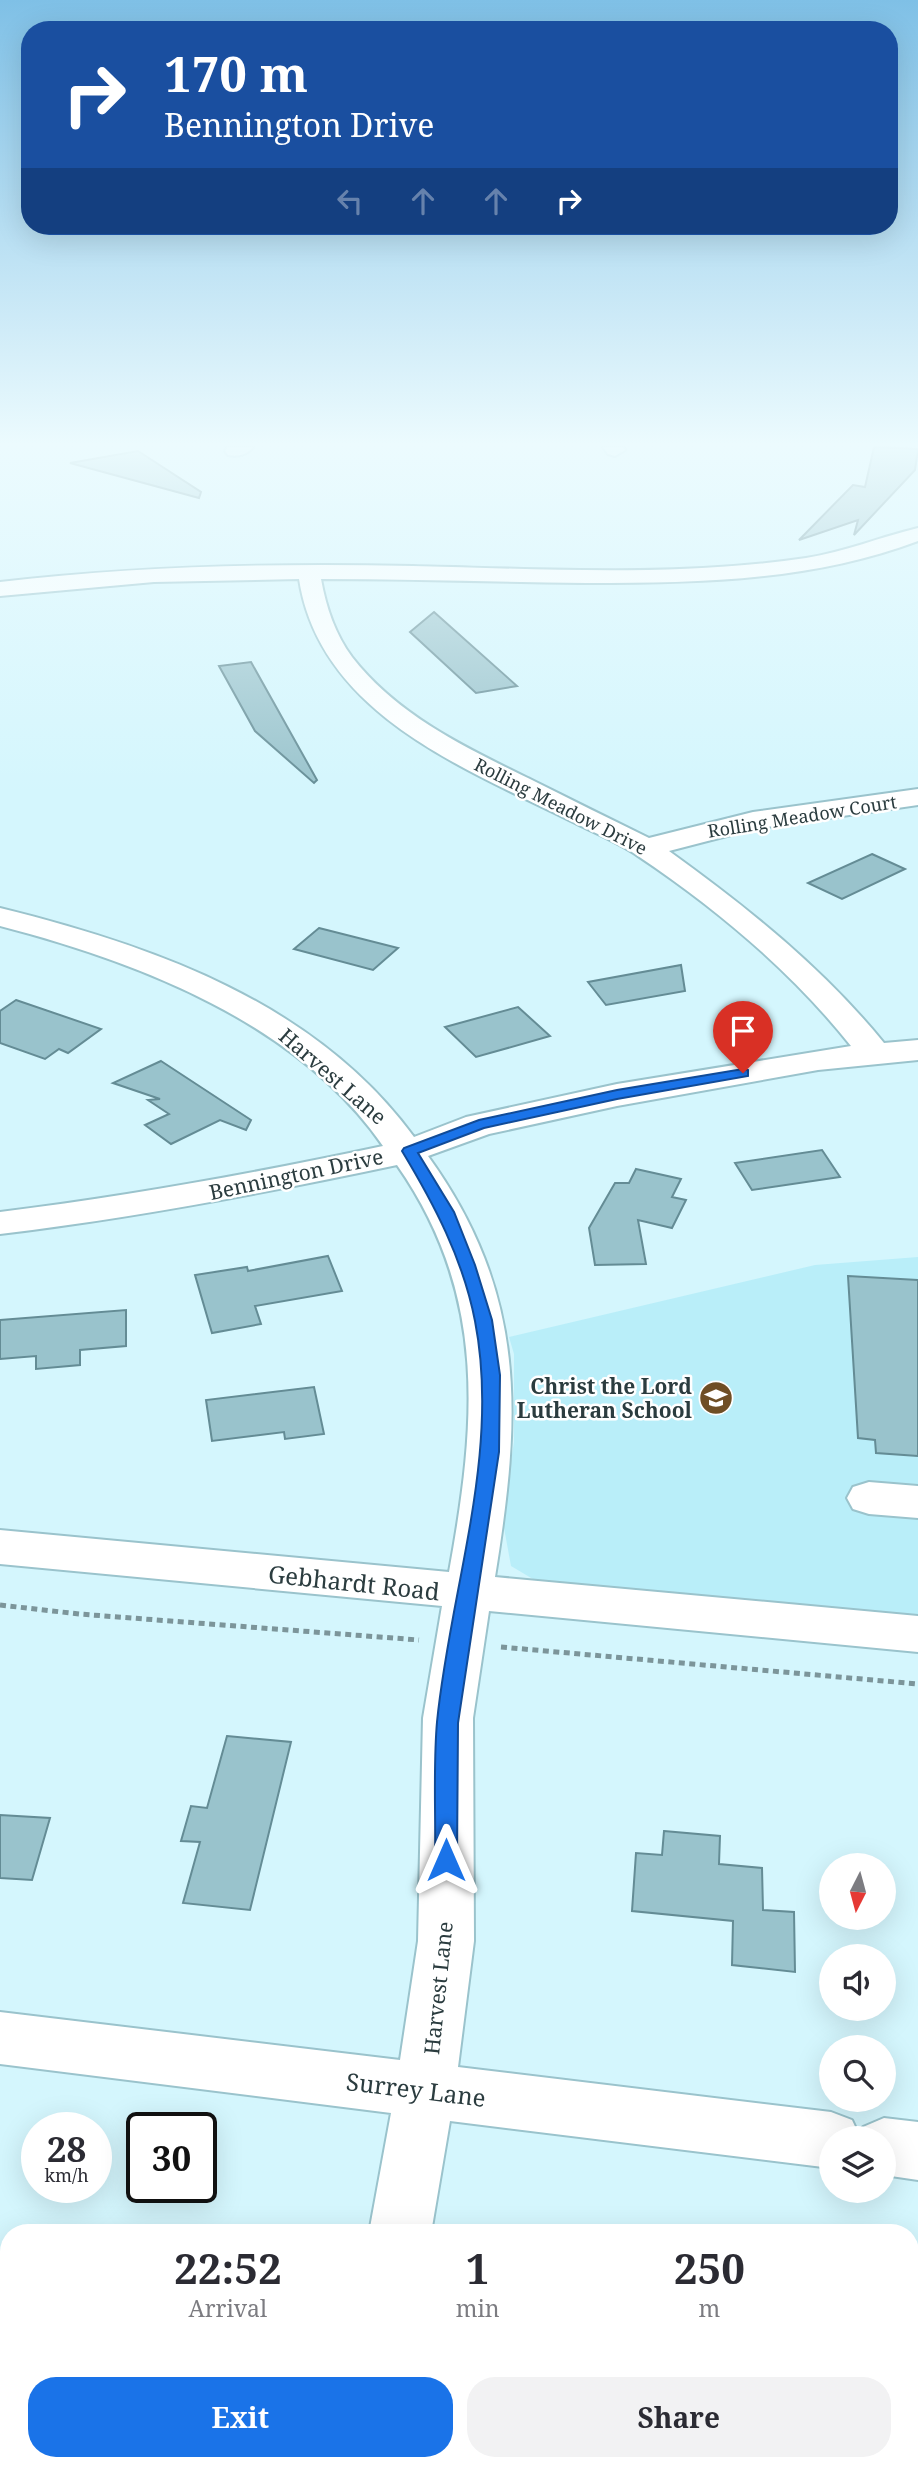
<!DOCTYPE html>
<style>
:root{--surface:#fff;--page:#f2f2f3;--text:#2b2b33;--muted:#7c7c81;--accent:#1a73e8}
body{margin:0;font-family:"Noto Serif",serif;background:var(--page);color:var(--text);height:100vh;display:flex;flex-direction:column;font-size:26px;white-space:nowrap}
*{box-sizing:border-box;margin:0}
p{font-size:23px;color:var(--muted)}
.icon{flex:none;width:38px;height:38px;fill:none;stroke:currentColor;stroke-width:2;stroke-linecap:round;stroke-linejoin:round}
.map{position:relative;flex:1;overflow:hidden}
.drawer{position:absolute;left:0px;top:2224px;width:919px;height:247px;display:flex;flex-direction:column;background:var(--surface);border-radius:28px 28px 0 0;box-shadow:0 7px 28px #0002}
.drawer>*{flex:none}
.banner{position:absolute;left:21px;top:21px;width:877px;height:214px;border-radius:28px;box-shadow:0 7px 28px #0002;background:#1a4fa0;color:#fff;overflow:hidden}
.needle{width:46px;rotate:186deg}
.fabs{position:absolute;left:819px;top:1853px;display:grid;gap:14px}
.fabs a{display:grid;place-items:center;width:77px;height:77px;border-radius:50%;background:var(--surface);box-shadow:0 7px 28px #0002;font-size:35px}
.speed{position:absolute;left:21px;top:2112px;display:flex;gap:14px;font-size:35px;font-weight:700;text-align:center}
.speed>*{display:grid;place-content:center;width:91px;height:91px;border-radius:50%;background:var(--surface);box-shadow:0 7px 28px #0002;line-height:1}
.speed small{font-size:18px;font-weight:400}
.speed .limit{border:4px solid #111;border-radius:10px;background:#fff;color:#111}
.pin{position:absolute;display:grid;place-items:center;width:60px;height:60px;color:#fff;margin:-72px -30px;border-radius:50% 50% 50% 0;rotate:-45deg;box-shadow:0 0 7px #0007}
.pin .icon{rotate:45deg}
.me{position:absolute;width:77px;margin:-38px;rotate:0deg;stroke-linejoin:round;filter:drop-shadow(0 0 5px #0008)}
.turn{display:flex;align-items:center;gap:24px;height:147px;padding:0 28px;font-size:32px}
.turn .icon{width:91px;height:91px;stroke-width:2.5}
.turn b{display:block;font-size:49px;line-height:60px}
.lanes{display:flex;align-items:center;height:66px;padding:0 28px;background:#0003;justify-content:center;gap:35px;direction:ltr}
.lanes .off{opacity:.35}
.eta{display:flex;justify-content:space-evenly;align-items:center;height:119px;text-align:center}
.eta b{font-size:42px;font-weight:700;line-height:49px}
.button{display:flex;gap:14px;margin-top:auto;padding:14px 28px}
.button a{flex:1;height:80px;border-radius:28px;background:var(--accent);color:#fff;font-size:28px;font-weight:700;line-height:80px;text-align:center}
.button a+a{background:var(--page);color:var(--text)}
.map>svg:first-child{display:block}
.built{fill:#b9eef9}
.building{fill:#99c3cc;stroke:#648c95;stroke-width:2}
.lines{fill:none;stroke-linecap:round;stroke-linejoin:round}
.minor-casing{stroke:#9ac3cc;stroke-width:4}
.path{stroke:#7c959a;stroke-width:5;stroke-dasharray:6 4.5;stroke-linecap:butt}
.minor{fill:#fff;fill-rule:evenodd}
.route{fill:#1a73e8;stroke:#114b97;stroke-width:2}
.labels{text-anchor:middle;dominant-baseline:central;stroke-width:5;stroke-linejoin:round;paint-order:stroke}
.far-street-label{font-size:18px;fill:#2b3c3f;stroke:#fff}
.street-label{font-size:21px;fill:#2b3c3f;stroke:#fff}
.poi-label{font-size:21px;font-weight:bold;fill:#2b3c3f;stroke:#fff;text-anchor:end}
.near-street-label{font-size:24px;fill:#2b3c3f;stroke:#fff}
</style>
<div class="map">
<svg width="918" height="2470" viewBox="0 0 918 2470">
<rect width="100%" height="100%" fill="#d4f6fd"/>
<path class="built" d="M918,1257V1620L543,1585L511,1566L502,1517L514,1442V1354L509,1337L815,1265Z"/>
<g class="building">
<path d="M874,447L918,449L915,470L854,535L858,520L799,540L853,485L865,487Z"/>
<path d="M138,451L201,492L199,498L70,463Z"/>
<path d="M434,612L517,686L476,693L410,632Z"/>
<path d="M251,662L317,780L314,783L255,731L219,666Z"/>
<path d="M872,854L905,869L842,899L808,883Z"/>
<path d="M319,928L398,948L373,970L294,949Z"/>
<path d="M681,965L685,991L606,1005L588,982Z"/>
<path d="M16,1000L101,1029L68,1053L59,1049L45,1059L0,1043V1011Z"/>
<path d="M518,1007L550,1036L476,1057L445,1027Z"/>
<path d="M161,1061L251,1120L246,1130L220,1120L171,1144L145,1125L169,1114L148,1100L160,1099L113,1083Z"/>
<path d="M822,1150L840,1177L752,1190L735,1163Z"/>
<path d="M636,1169L681,1179L672,1197L686,1200L672,1228L638,1220L646,1264L595,1265L589,1228L615,1183H629Z"/>
<path d="M328,1256L342,1291L255,1306L261,1324L212,1333L195,1275L247,1267L248,1271Z"/>
<path d="M848,1276L918,1280V1456L876,1453L875,1440L858,1438Z"/>
<path d="M126,1310V1346L80,1350V1365L36,1369V1356L0,1359V1320Z"/>
<path d="M314,1387L324,1434L285,1439L284,1432L212,1441L206,1400Z"/>
<path d="M227,1736L291,1742L250,1910L183,1903L200,1842L181,1841L191,1806L207,1808Z"/>
<path d="M0,1815L50,1818L32,1880L0,1878Z"/>
<path d="M664,1831L720,1836L719,1864L762,1868L763,1910L794,1912L795,1972L732,1965L733,1921L632,1911L636,1853L662,1855Z"/>
</g>
<g class="lines">
<g class="minor-casing">
<g id="minor">
<path d="M228,447H253C247,455 237,457 228,455L225,451Z"/>
<path d="M603,447H623L625,450L615,456L608,454Z"/>
<path d="M918,528V541C812,581 699,583 587,583C499,582 410,579 321,579C326,607 335,634 352,657C397,715 466,748 530,779C570,799 610,819 649,838L753,812L918,789V805L754,829L669,851C748,908 823,968 884,1043L918,1040V1060L818,1070L617,1106L489,1134L428,1156C528,1295 521,1416 495,1577L918,1616V1652L489,1611L473,1718L474,1941L458,2067L831,2112L852,2120L859,2135L863,2127L884,2118L918,2122V2180L884,2175V2138H831V2168L450,2121L431,2233H369L391,2113L0,2064V2012L400,2060L418,1941L423,1718L442,1606L0,1564V1530L449,1572C476,1424 488,1295 397,1165C265,1193 134,1218 0,1234V1212C129,1196 256,1173 383,1146C298,1023 139,962 0,926V908C154,946 316,1003 414,1137L466,1117L617,1084L851,1046C793,973 716,908 638,856C619,843 597,834 577,824C467,769 320,715 299,579L154,582L0,596V582C137,566 275,563 413,566C543,569 676,577 806,558C845,552 880,537 918,528Z"/>
<path d="M869,1482L918,1486V1518L869,1514L853,1509L847,1498L853,1487Z"/>
<path d="M331,2462H399L397,2470H329Z"/>
</g>
</g>
<g class="path">
<path d="M0,1605L79,1614L419,1640"/>
<path d="M501,1647L918,1684"/>
</g>
<use href="#minor" class="minor"/>
</g>
<linearGradient id="sky" x2="0" y2="1"><stop stop-color="#7fc0e6"/><stop offset="0.56" stop-color="#ecfbfe"/><stop offset="1" stop-color="#ecfbfe" stop-opacity="0"/></linearGradient>
<rect width="918" height="793" fill="url(#sky)"/>
<path class="route" d="M743,1069L748,1070V1076L617,1099L484,1128L418,1153L454,1212L475,1265L492,1320L500,1375L499,1452L458,1723L457,1860L454,1867L446,1870L438,1867L435,1860C436,1815 433,1767 437,1722C450,1589 501,1455 475,1321C463,1259 434,1204 402,1151L404,1148L479,1120L617,1090Z"/>
<defs>
<g id="school-disc" transform="scale(1.75)"><circle r="9.5" fill="#6f4e25" stroke="#fff"/><path d="M0-5L7-2L0 1L-7-2ZM-4 1L0 2.5L4 1V4Q0 6-4 4Z" fill="#fff"/></g>
</defs>
<g fill-rule="evenodd">
<use href="#school-disc" x="716" y="1398"/>
</g>
<g class="labels">
<g class="far-street-label">
<text transform="translate(561 806) rotate(27)">Rolling Meadow Drive</text>
<text transform="translate(802 816) rotate(-9)">Rolling Meadow Court</text>
</g>
<g class="street-label">
<text transform="translate(333 1076) rotate(41)">Harvest Lane</text>
<text transform="translate(296 1174) rotate(-12)">Bennington Drive</text>
<text transform="translate(438 1988) rotate(-84)">Harvest Lane</text>
</g>
<g class="poi-label">
<text x="692" y="1386">Christ the Lord<tspan x="692" dy="24">Lutheran School</tspan></text>
</g>
<g class="near-street-label">
<text transform="translate(354 1582) rotate(6)">Gebhardt Road</text>
<text transform="translate(416 2089) rotate(7)">Surrey Lane</text>
</g>
</g>
</svg>
<div class="fabs">
<a><svg class="needle" viewBox="-14 -14 28 28"><path d="M0-13l5 13h-10z" fill="#e53935"/><path d="M0 13l5-13h-10z" fill="#7c7c81"/></svg></a>
<a><svg class="icon" aria-label="sound" viewBox="0 0 24 24"><path d="M4 9h4l5-4v14l-5-4H4zM17 9q2 3 0 6"/></svg></a>
<a><svg class="icon" aria-label="search" viewBox="0 0 24 24"><circle cx="10" cy="10" r="6"/><path d="M15 15l6 6"/></svg></a>
<a><svg class="icon" aria-label="layers" viewBox="0 0 24 24"><path d="M12 4l9 5-9 5-9-5zM3 14l9 5 9-5"/></svg></a>
</div>
<div class="speed"><div>28<small>km/h</small></div><div class="limit">30</div></div>
<div class="pin" style="left:743px;top:1073px;background:#d93025"><svg class="icon" aria-label="arrive" viewBox="0 0 24 24"><path d="M6 21V4h12l-3 4 3 4H6"/></svg></div>
<svg class="me" style="left:446px;top:1860px" viewBox="-20 -20 40 40"><path d="M0-17L14 15 0 8-14 15z" fill="#1a73e8" stroke="#fff" stroke-width="4"/></svg>
<div class="banner">
<div class="turn"><svg class="icon" aria-label="right" viewBox="0 0 24 24"><path d="M7 20v-9h11M14 6l5 5-5 5"/></svg><div><b>170 m</b>Bennington Drive</div></div>
<div class="lanes"><svg class="icon off" aria-label="left" viewBox="0 0 24 24"><path d="M17 20v-9H6M10 6l-5 5 5 5"/></svg><svg class="icon off" aria-label="ahead" viewBox="0 0 24 24"><path d="M12 20V5M6 11l6-6 6 6"/></svg><svg class="icon off" aria-label="ahead" viewBox="0 0 24 24"><path d="M12 20V5M6 11l6-6 6 6"/></svg><svg class="icon" aria-label="right" viewBox="0 0 24 24"><path d="M7 20v-9h11M14 6l5 5-5 5"/></svg></div>
</div>
<section class="drawer">
<div class="eta">
<div><b>22:52</b><p>Arrival</p></div>
<div><b>1</b><p>min</p></div>
<div><b>250</b><p>m</p></div>
</div>
<div class="button"><a>Exit</a><a>Share</a></div>
</section>
</div>
